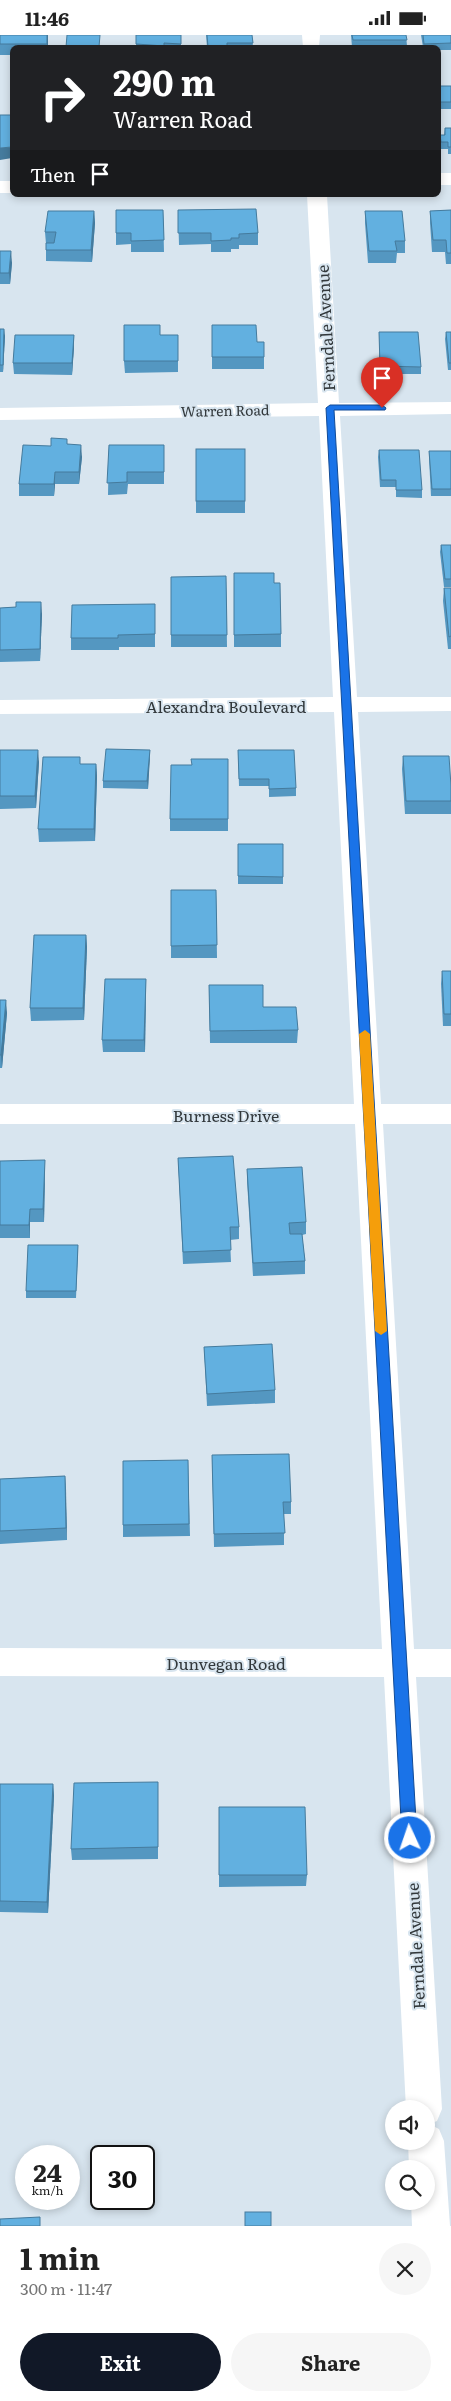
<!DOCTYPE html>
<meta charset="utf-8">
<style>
:root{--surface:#fff;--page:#f6f6f6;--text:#222;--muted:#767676;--accent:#111827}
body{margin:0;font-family:Literata,serif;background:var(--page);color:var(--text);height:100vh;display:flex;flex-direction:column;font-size:19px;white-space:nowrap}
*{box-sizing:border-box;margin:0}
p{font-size:16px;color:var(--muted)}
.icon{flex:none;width:28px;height:28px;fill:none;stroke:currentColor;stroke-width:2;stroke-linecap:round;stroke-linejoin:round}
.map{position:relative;height:2191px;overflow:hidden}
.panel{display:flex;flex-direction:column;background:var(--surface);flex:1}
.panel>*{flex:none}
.guide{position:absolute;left:10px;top:10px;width:431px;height:152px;border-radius:8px;box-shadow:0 2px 8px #0003;background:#202124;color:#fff;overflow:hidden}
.buttons{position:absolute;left:385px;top:2065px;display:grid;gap:10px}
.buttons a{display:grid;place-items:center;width:50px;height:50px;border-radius:50%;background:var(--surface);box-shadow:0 2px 8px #0003;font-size:25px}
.speed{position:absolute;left:15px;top:2110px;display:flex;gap:10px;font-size:25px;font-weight:700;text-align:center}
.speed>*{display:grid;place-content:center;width:65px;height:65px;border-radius:50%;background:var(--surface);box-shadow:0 2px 8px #0003;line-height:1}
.speed small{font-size:12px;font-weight:400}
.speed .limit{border:2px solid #111;border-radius:8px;background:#fff;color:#111}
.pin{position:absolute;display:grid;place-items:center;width:42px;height:42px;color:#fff;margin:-51px -21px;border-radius:50% 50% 50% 0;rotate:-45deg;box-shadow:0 0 5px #0007}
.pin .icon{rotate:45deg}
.me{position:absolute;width:55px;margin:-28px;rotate:357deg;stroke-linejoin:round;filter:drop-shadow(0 0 4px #0008)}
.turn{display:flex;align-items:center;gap:18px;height:105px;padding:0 20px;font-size:22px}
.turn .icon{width:65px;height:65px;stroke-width:2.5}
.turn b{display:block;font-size:35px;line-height:42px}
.then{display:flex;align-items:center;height:48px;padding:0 20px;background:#0003;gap:10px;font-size:19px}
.round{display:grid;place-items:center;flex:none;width:52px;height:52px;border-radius:26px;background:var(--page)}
.headline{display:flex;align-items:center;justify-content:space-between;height:85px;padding:0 20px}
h1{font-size:30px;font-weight:700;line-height:38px}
.action{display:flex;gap:10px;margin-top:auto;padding:10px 20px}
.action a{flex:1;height:58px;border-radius:30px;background:var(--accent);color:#fff;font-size:20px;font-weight:700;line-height:58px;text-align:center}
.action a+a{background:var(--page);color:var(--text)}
.status{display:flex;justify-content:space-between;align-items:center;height:35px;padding:0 25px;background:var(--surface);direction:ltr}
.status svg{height:14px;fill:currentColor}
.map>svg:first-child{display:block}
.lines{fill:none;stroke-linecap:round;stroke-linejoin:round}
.street{fill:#fff;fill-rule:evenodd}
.wall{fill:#5497c1}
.shaded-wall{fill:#457b9d}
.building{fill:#62b0e0;stroke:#457b9d}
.route{fill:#1a73e8;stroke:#114b97}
.slow{fill:#f59e0b}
.labels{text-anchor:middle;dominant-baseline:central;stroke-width:4;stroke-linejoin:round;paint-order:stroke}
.far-street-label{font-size:14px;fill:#32383b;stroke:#d8e5ef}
.street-label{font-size:16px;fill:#32383b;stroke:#d8e5ef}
</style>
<div class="status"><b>11:46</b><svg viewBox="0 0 49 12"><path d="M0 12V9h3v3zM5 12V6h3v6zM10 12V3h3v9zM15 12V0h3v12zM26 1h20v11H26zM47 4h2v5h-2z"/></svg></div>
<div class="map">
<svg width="451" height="2191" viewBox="0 0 451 2191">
<rect width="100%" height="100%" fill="#d8e5ef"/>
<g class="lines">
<g class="street">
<path d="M302,0H320L319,12H303Z"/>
<rect x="439" y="138" width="12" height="12"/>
<rect x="0" y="146" width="12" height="12"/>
<path d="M307,160H327L339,368L451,367V379L340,381L357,662H451V676L358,677L381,1069H451V1089H383L414,1614H451V1642H416L442,2074L437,2086L429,2089L439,2094L444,2106L450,2191H412L411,2166H426V2134H409L408,2106H426V2074H406L384,1642L0,1641V1613L382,1614L355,1089H0V1069H354L334,677L0,679V665L333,662L319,381L0,385V373L318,368Z"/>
</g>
</g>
<g class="wall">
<path d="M0,0H48V12H12V20H0Z"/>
<rect x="136" y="0" width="45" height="12"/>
<path d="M206,0H252L253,12H207Z"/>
<path d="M351,0H406L407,11L352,12Z"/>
<path d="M421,0H451V15H439V12H423Z"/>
<path d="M439,51L451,55V74H439Z"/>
<path d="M445,93H451V119H448V114H440V100H444Z"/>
<path d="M163,175L164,217H131V209L116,210V198Z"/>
<path d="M178,175L258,198V210H239V214H231V217H211V209L179,210Z"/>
<path d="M451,175V229H446L445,217H432L430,188V176Z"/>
<path d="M94,176L95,188L92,227L46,226V209L45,197Z"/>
<path d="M365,176L405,206V218H397L396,228H368L365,188Z"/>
<path d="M0,216L12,228L10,249H0Z"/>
<path d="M212,290L257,307H264V334H212Z"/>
<path d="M0,294L5,301L3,337H0Z"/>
<path d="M379,297L421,332V339H380Z"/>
<path d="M446,297H451V335H448L445,304Z"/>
<path d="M74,300V312L72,340L14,339L13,328Z"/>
<path d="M160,300H178V337L125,338L124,326Z"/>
<path d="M68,409L82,422L79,449H55L54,461H19V449L51,411Z"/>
<path d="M109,410L164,422V449H128L127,459L108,460Z"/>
<path d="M196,414L245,466V478H196Z"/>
<path d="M379,415L422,455V463L396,462V452H380L378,422Z"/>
<path d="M429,416H451V461H431L429,423Z"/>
<path d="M441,510H451V552H444L440,517Z"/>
<path d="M234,538L274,548L281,599V612H234Z"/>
<path d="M226,541L227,612H171V600Z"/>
<path d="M444,553H451V614H448L443,566Z"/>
<path d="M16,572L42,579L40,626L0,627V573Z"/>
<path d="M155,582V612H119V615H71V603Z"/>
<path d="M0,715L39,727L36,773L0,774Z"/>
<path d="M150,715L148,754L103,753V746Z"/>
<path d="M238,715L296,753V761L269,762V751H239Z"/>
<path d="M403,721L451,751V779H405L402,734Z"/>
<path d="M228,724V796H170V784Z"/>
<path d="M96,729L97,741L95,806L39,807L38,794Z"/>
<rect x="238" y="809" width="45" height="40"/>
<path d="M171,855H216L217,923H171Z"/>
<path d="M86,900L87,912L84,985L31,986L30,973Z"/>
<path d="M442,936H451V991H443L441,949Z"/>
<path d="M146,944L145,1017H103L102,1005Z"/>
<path d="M209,950L263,972L298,995L297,1008H210Z"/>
<path d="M0,965L7,978L2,1033H0Z"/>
<path d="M178,1123L239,1192V1204L230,1205L231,1227L183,1229Z"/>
<path d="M0,1126L45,1137L44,1187H30V1203H0Z"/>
<path d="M247,1134L306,1187V1199L302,1200L305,1226V1239L253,1241L247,1146Z"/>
<path d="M78,1210V1218L76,1263H26V1256Z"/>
<path d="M204,1312L275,1355V1368L207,1371Z"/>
<path d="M212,1420L291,1467V1479H284V1510L214,1512Z"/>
<path d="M188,1425L190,1501L123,1502V1490Z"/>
<path d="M65,1441L67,1505L0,1509V1444Z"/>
<path d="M0,1749H53L54,1761L48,1878L0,1877Z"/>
<path d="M158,1758V1824L72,1825L71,1814Z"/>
<path d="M219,1772L307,1840L306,1851L219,1852Z"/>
</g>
<g class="shaded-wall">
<rect x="47" y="0" width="1" height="12"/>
<path d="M12,112V123L0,125V113Z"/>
<path d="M94,176L95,188L92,227L91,215Z"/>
<path d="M11,216L12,228L10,249L9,238Z"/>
<path d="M4,294L5,301L3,337V330Z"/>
<path d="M74,300V312L72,340V328Z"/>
<path d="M81,410L82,422L79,449V437Z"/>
<path d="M55,437V449L54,461V449Z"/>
<path d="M41,567L42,579L40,626V614Z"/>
<path d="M38,715L39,727L36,773L35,761Z"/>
<path d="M150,715V722L148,754L147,746Z"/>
<path d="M96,729L97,741L95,806L94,794Z"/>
<path d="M86,900L87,912L84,985L83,973Z"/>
<path d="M146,944V956L145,1017L144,1005Z"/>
<path d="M6,965L7,978L2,1033L1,1020Z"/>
<path d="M45,1125V1137L44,1187L43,1174Z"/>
<path d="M30,1174V1203L29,1190Z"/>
<path d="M65,1441L66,1453L67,1505L66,1493Z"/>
<path d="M53,1749L54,1761L48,1878L47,1867Z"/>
</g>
<g class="building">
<rect x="0" y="0" width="47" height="9"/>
<path d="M67,0H100L99,12H66Z"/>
<path d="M136,0H181V9L164,8V11L136,9Z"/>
<path d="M207,0H252L253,8H227V12H208Z"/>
<path d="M352,0H406L407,5H353Z"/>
<path d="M423,0H451V8L424,9Z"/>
<rect x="439" y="51" width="12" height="16"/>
<path d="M0,80H12V112L0,113Z"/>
<path d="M445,93H451V112H448V107H441L440,100H445Z"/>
<path d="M256,174L258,198L239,199V203H231V205L211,206V198H178V175Z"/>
<path d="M116,175H163L164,205L131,206V198H116Z"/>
<path d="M451,175V218H447L446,205H433L430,176Z"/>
<path d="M48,176H94L91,215H46V208H54L56,197H45Z"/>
<path d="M365,176H402L405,206H395L397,216H369Z"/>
<path d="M0,216H11L9,238H0Z"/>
<path d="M124,290H160V300H178V326H124Z"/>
<path d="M212,290H256L257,307H264V322H212Z"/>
<path d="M0,294H4L3,330H0Z"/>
<path d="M379,297H418L421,332L380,331Z"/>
<path d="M446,297H451V328H449Z"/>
<path d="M15,300H74L72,328H13Z"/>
<path d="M51,403L67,404V409L81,410L79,437H55L54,449H19L23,410L51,411Z"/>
<path d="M109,410H164V437H127V447L107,448Z"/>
<rect x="196" y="414" width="49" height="52"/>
<path d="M379,415H419L422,455H396V445H381Z"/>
<path d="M429,416H451V454H432Z"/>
<path d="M441,510H451V544H445Z"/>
<path d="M234,538H274V548H280L281,599L234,600Z"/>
<path d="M226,541L227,600H171V542Z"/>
<path d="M444,553H451V601L449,602Z"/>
<path d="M16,567H41L40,614L0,615V573L16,572Z"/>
<path d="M155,569V599L118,600V603H71L72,570Z"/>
<path d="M106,714L150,715L147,746H103Z"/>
<path d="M0,715H38L35,761H0Z"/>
<path d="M238,715H294L296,753L269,754V744H239Z"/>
<path d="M403,721H449L451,751V766H406Z"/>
<path d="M43,722H80V729H96L94,794H38Z"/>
<path d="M191,724H228V784H170L171,730H192Z"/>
<path d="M238,809H283V842L238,841Z"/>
<path d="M171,855H216L217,910L171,911Z"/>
<path d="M34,900H86L83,973H30Z"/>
<path d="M442,936H451V979H444Z"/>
<path d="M105,944H146L144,1005H102Z"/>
<path d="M209,950H263V972H296L298,995L210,996Z"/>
<path d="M0,965H6L1,1020H0Z"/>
<path d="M233,1121L239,1192H230L231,1215L183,1217L178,1123Z"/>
<path d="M45,1125L43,1174H30L29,1190H0V1126Z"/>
<path d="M302,1132L306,1187L289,1188L290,1199H302L305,1226L253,1228L247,1134Z"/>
<path d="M28,1210H78L76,1256H26Z"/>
<path d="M272,1309L275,1355L207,1359L204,1312Z"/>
<path d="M289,1419L291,1467H283L285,1498L214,1499L212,1420Z"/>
<path d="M188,1425L189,1489L123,1490V1426Z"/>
<path d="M65,1441L66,1493L0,1496V1444Z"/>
<path d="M158,1747V1812L71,1814L74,1748Z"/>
<path d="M0,1749H53L47,1867L0,1866Z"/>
<path d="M219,1772H305L307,1840H219Z"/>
<rect x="245" y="2177" width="26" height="14"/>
<path d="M40,2182V2191H0V2184Z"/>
</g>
<path class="route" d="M382,370L386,373L385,375H334L417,1803L414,1807L410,1809L405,1807L402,1803L326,373L330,370Z"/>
<path class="slow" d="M365,995L370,999L387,1296L381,1300L375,1296L359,999Z"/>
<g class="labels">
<g class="far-street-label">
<text transform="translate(225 375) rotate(-1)">Warren Road</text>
</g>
<g class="street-label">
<text transform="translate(325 293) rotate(-93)">Ferndale Avenue</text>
<text x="226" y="671">Alexandra Boulevard</text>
<text x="226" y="1080">Burness Drive</text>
<text x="226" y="1628">Dunvegan Road</text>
<text transform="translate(415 1911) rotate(-93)">Ferndale Avenue</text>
</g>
</g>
</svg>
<div class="buttons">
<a><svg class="icon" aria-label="sound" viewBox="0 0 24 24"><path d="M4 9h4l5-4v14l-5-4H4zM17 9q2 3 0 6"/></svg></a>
<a><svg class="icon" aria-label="search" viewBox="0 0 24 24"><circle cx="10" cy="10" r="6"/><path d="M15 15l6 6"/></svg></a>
</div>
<div class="speed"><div>24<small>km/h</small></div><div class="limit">30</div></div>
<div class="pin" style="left:382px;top:373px;background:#d93025"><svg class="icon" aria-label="arrive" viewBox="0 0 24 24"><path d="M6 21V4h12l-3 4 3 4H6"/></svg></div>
<svg class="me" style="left:410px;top:1803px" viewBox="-20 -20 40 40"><circle r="17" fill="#1a73e8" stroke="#fff" stroke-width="3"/><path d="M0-11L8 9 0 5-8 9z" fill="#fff"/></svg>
<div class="guide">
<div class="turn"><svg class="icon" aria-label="right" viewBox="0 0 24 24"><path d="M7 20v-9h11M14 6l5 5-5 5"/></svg><div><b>290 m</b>Warren Road</div></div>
<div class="then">Then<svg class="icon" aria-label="arrive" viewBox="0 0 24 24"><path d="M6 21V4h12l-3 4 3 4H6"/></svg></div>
</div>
</div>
<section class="panel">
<div class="headline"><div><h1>1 min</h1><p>300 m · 11:47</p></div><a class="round"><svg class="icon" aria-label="close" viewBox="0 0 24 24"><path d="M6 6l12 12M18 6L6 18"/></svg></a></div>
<div class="action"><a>Exit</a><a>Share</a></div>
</section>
